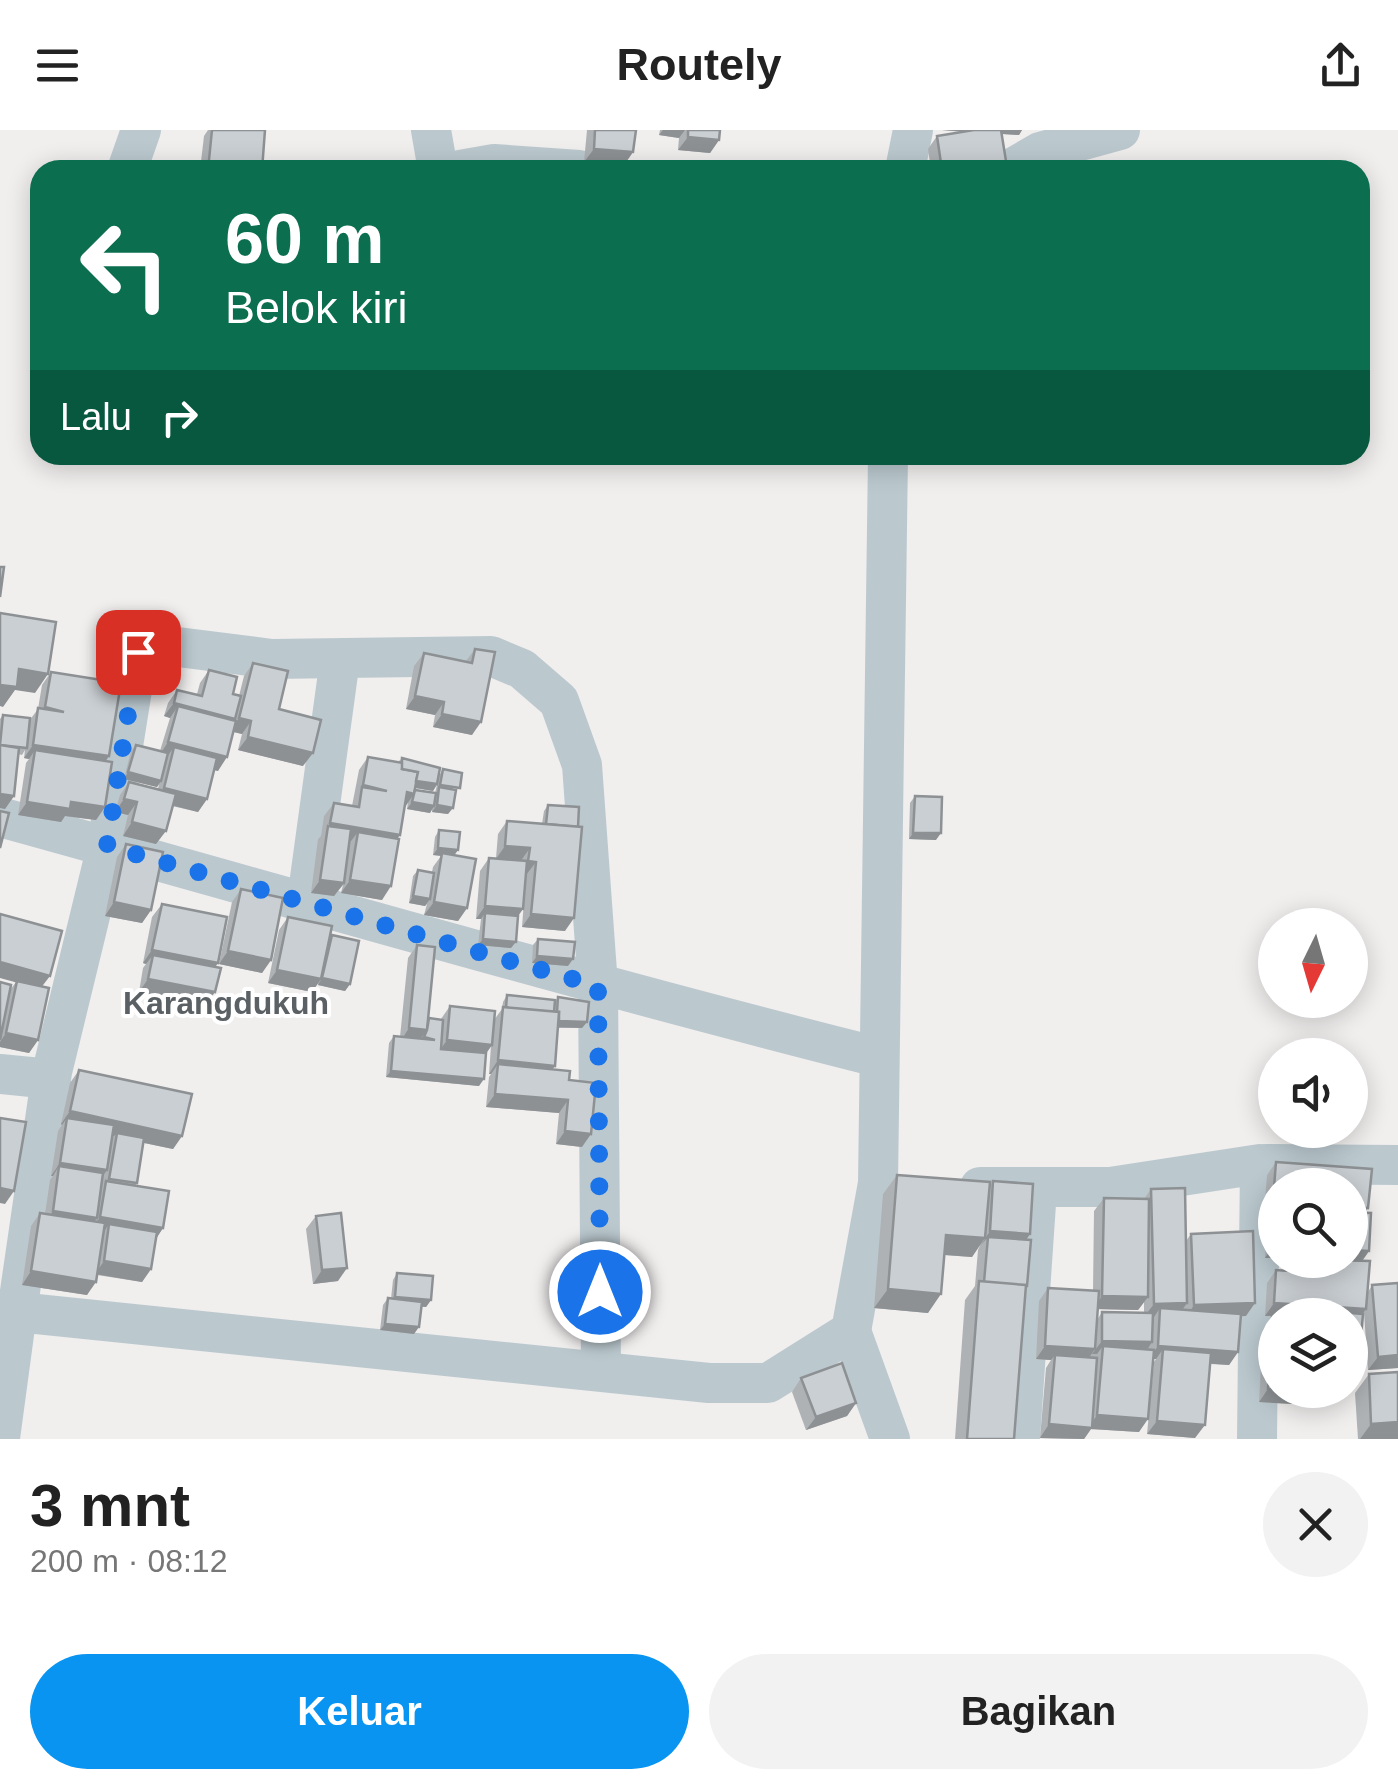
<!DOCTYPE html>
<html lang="id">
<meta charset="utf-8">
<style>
:root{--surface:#fff;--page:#f2f2f2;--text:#222;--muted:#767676;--accent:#0894f0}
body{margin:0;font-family:Helvetica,sans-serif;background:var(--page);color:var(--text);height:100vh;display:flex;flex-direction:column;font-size:38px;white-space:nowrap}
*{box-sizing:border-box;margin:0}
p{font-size:32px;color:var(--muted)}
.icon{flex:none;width:55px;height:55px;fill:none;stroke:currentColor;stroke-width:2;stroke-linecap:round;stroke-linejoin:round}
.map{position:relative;height:1309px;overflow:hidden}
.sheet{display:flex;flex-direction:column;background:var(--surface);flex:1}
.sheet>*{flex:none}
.guide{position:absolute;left:30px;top:30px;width:1340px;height:305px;border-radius:30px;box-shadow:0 5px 25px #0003;background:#0b6e4f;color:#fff;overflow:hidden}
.needle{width:65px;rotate:185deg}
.fabs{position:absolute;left:1258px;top:778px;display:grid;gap:20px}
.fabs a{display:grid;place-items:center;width:110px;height:110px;border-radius:50%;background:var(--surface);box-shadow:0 5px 25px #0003;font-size:50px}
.pin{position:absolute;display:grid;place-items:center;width:85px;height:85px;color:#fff;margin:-42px;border-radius:20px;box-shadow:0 5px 15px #0006}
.me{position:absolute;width:110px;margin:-55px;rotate:0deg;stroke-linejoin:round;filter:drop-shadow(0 0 8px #0008)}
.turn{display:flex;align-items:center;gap:35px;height:210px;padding:0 30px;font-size:45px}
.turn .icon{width:130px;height:130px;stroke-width:2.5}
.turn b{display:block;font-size:70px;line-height:85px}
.then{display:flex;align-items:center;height:95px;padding:0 30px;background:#0003;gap:20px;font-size:38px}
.round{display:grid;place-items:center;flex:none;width:105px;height:105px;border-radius:52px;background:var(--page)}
.overview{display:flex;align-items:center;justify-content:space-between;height:170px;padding:0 30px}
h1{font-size:60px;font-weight:600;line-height:75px}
.cta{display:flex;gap:20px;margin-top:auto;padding:20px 30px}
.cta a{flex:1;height:115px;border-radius:60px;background:var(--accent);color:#fff;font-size:40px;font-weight:600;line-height:115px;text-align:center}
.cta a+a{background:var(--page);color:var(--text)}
header{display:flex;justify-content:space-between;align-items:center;height:130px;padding:0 30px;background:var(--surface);font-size:45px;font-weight:600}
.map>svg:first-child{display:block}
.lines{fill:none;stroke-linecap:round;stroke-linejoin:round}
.minor{stroke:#bbc9cf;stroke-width:40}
.wall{fill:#aeb2b5;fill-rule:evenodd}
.shaded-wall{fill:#8d9194}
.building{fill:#cacfd3;stroke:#8d9194;stroke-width:2.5}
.route{stroke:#1a73e8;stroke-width:18;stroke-dasharray:0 32.4}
.labels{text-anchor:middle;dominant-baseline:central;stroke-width:8;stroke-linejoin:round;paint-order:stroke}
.quarter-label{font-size:32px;font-weight:bold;fill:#5a6064;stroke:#fff}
</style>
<header><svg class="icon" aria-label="menu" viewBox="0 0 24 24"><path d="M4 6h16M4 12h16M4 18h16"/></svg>Routely<svg class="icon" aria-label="share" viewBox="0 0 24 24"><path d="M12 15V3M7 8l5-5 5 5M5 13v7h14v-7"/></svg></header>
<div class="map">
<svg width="1398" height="1309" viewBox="0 0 1398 1309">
<rect width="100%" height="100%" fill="#f1eeee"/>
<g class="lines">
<g class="minor">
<path d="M431,0L438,40"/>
<path d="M127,40L141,0"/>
<path d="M460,40L494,34L579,40"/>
<path d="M905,40L913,0"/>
<path d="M1009,40L1040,22L1120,0"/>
<path d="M0,687C293,768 584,853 878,927"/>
<path d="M307,770L340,529"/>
<path d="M0,944L51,949"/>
<path d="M1267,1034L1398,1035"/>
<path d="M980,1057H1110L1260,1034L1257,1309"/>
<path d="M0,1179L17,1182L52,942L107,716L138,522L162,515L272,529L491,526L522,539L559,571L582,635L598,856L601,1239"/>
<path d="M851,1201L890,1309"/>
<path d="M0,1308L17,1182L709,1253H768L851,1201L878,1053L888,325"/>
<path d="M1020,1309L1037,1059"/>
</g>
</g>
<g class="wall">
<path d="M208,0H265L262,40H200L204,6Z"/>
<path d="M587,0H636L633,22L624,35L584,32Z"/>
<path d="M660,0H720L719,10L710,23L678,20L679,8L659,5Z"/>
<path d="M942,0H1022L1019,5L1002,4L1000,40H931L928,19L937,6L962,2Z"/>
<path d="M475,519L472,605L433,597L435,585L406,579L414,536L424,523L466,531Z"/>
<path d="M253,533L279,579L303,636L238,620L242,604L233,602L218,641L214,640L207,669L198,682L172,676L156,714L123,706L128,685L115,682L120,665L129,652L158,659L159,654L157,657L124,649L131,621L136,615L160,621L170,588L164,586L168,573L177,560L197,564L200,553L209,540L233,564L239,566L244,546Z"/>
<path d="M51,542L106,631L105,677L96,690L65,686L61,692L18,685L26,633L29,629L24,628L25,620L22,625L18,624L14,666L5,679L0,678V589L3,585L29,591L38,579L42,555Z"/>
<path d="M368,627L398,632L402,628L439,646L443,639L455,665L448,684L432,682V679L430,683L407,679L408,672L405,677L382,770L341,763L343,755L334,766L311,763L318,709L321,706L324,686L334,673L352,676L359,640ZM437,655L435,663L415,660V658L433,661Z"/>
<path d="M915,666L936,710L909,709L910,673Z"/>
<path d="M548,675L565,801L522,797L526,745L511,818L478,815L481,789H476L480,741L489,728H496L498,704L507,691L542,694L544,681Z"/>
<path d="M439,700L458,720L454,725L467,778L458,791L424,785L427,774L425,776L409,773L413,746L418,740L432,742L433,737L441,726L433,725L435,707Z"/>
<path d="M126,714L151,780L142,793L105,786L117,727Z"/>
<path d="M241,759L271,830L262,843L219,834L232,772Z"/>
<path d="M162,774L215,837L206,875L139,862L143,838L146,834L143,833L152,787Z"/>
<path d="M288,787L329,810L332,805L350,854L345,861L318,855V853L312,862L268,853L279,800Z"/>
<path d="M538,809L568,836L532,833L533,815Z"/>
<path d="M417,815L429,888L441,889L450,876L494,890L502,879L503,872L507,865L555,872L558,867L587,892L582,898H558L552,939L569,950L582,1017L556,1014L559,983L486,977L489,947L491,944H489L491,916L486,923L479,956L386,947L389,913L394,906L400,907L408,828Z"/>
<path d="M0,852L10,860L16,852L42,856L38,910L29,923L0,917Z"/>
<path d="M79,940L182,1006L173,1019L144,1013L136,1055L163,1098L156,1108L151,1139L142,1152L97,1145L87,1165L22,1155L31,1096L40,1083L45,1084L50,1050L53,1046H51L58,1001L62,995L61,994L70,953Z"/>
<path d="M1276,1032L1372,1039L1368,1078L1365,1082L1371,1083L1369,1121L1362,1131H1370L1368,1162L1372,1155L1398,1153V1238L1368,1240L1364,1182L1357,1252L1348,1265L1302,1261L1294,1274L1259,1272L1263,1200L1272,1187H1275V1260H1350V1185L1265,1186L1267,1153L1276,1140L1323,1143L1330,1132L1299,1130H1350V1055H1275V1128H1265L1268,1090L1272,1084L1264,1083L1267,1045Z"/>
<path d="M897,1045L990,1056L993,1051L1030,1104L1026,1110L1025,1158L1014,1309H955L965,1170L975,1156L978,1120L981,1113L972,1127L944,1125L928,1183L874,1178L883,1064Z"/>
<path d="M1151,1059L1186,1111L1191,1104L1246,1186H1241L1238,1222L1229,1235L1210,1234L1195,1308L1147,1304L1154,1232L1156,1229H1153L1139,1302L1091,1299L1084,1309L1040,1308L1046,1238L1051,1230L1036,1229L1039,1171L1048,1158L1093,1161L1094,1081L1104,1068L1144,1069ZM1144,1172V1183L1102,1182L1097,1190V1179L1138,1180Z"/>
<path d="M316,1086L338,1151L313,1154L306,1099Z"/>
<path d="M397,1143L431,1170L426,1177L421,1176L414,1204L380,1200L383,1175L388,1168L391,1169L393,1150Z"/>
<path d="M1369,1244L1398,1309H1358L1355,1263Z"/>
<path d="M801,1248L856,1273L847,1286L806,1300L792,1262Z"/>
</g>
<g class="shaded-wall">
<path d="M663,0H685L679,8L659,5Z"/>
<path d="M942,0H1022L1019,5Z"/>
<path d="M688,7L719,10L710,23L678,20Z"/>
<path d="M594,19L633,22L624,35L584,32Z"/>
<path d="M1006,31L1000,40H949Z"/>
<path d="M19,539L48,544L35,563L15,560L3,577L0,576V555Z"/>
<path d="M415,566L444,572L435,585L406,579Z"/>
<path d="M174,573L235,589L226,602L178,576L170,588L164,586Z"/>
<path d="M442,584L481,592L472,605L433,597Z"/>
<path d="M239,588L251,591L242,604L230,601Z"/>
<path d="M248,607L313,623L303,636L238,620Z"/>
<path d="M168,612L227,627L218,641L171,629L174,617L167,627L159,626Z"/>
<path d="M33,615L109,626L100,640L35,620L29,629L24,628Z"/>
<path d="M128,642L161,651L157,657L124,649Z"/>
<path d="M414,651L437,654L433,661L410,657Z"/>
<path d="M164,658L207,669L198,682L155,671Z"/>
<path d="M407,662L414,664L405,677Z"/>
<path d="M0,664L14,666L5,679L0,678Z"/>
<path d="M124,669L137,672L128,685L115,682Z"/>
<path d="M27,672H71L105,677L96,690L65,686L61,692L18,685Z"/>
<path d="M412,672L434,676L430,683L407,679Z"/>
<path d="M437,675L453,678L448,684L432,682Z"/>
<path d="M132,692L166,701L156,714L123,706Z"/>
<path d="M330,693L400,705L391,718L358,702L351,711L326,707L328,697Z"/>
<path d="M913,703H941L936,710L909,709Z"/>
<path d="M505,716L530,718L520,732L496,729Z"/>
<path d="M438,718L458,720L453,727L433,725Z"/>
<path d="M528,731L536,732L526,745L519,744Z"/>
<path d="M320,750L344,753L334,766L311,763Z"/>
<path d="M350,750L391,756L382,770L341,763Z"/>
<path d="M413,766L430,769L425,776L409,773Z"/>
<path d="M114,772L151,780L142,793L105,786Z"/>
<path d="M434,772L467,778L458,791L424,785Z"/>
<path d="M485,776L523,779L514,792L485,783L481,789H476Z"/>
<path d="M531,784L574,788L565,801L522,797Z"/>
<path d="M483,809L516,812L511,818L478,815Z"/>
<path d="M152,820L218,833L209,846L153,825L146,834L143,833Z"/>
<path d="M228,821L271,830L262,843L219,834Z"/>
<path d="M537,826L573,829L568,836L532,833Z"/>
<path d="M0,832L50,846L40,859L0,848Z"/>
<path d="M277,840L321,849L312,862L268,853Z"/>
<path d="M322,848L350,854L345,861L318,855Z"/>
<path d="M148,849L215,862L206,875L139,862Z"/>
<path d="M556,891L587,892L582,898L552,897Z"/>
<path d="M409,898L427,900L418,913L400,912Z"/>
<path d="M6,903L38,910L29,923L0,917V912Z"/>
<path d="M447,910L492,915L483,928L438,923Z"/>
<path d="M498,930L555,936L545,949L498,934L491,944H489Z"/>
<path d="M391,941L484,949L479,956L386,947Z"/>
<path d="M495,964L568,970L559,983L486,977Z"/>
<path d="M70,981L182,1006L173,1019L116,1007L117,1003L114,1006L66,995L67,988L62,995L61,994Z"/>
<path d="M565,1001L591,1004L582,1017L556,1014Z"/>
<path d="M60,1033L107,1040L98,1053L59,1036L53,1046H51Z"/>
<path d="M0,1058L14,1061L5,1074L0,1073Z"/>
<path d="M1273,1070H1275V1080L1272,1084L1264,1083Z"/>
<path d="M1350,1076L1368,1078L1359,1091L1350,1090Z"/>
<path d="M53,1081L97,1088L87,1101L44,1094Z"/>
<path d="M100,1087L163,1098L154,1112L109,1094L103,1103L91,1101Z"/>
<path d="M990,1101L1030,1104L1021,1117L988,1107L981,1115Z"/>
<path d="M946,1105L985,1108L972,1127L932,1124Z"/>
<path d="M1274,1115L1275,1128H1265Z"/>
<path d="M1350,1120L1369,1121L1360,1134L1350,1130Z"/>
<path d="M104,1131L151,1139L142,1152L95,1144Z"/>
<path d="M347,1138L338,1151L313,1154L322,1140Z"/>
<path d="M31,1141L96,1152L87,1165L22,1155Z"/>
<path d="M888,1159L941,1164L928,1183L874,1178Z"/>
<path d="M1102,1166L1148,1167L1138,1180L1093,1179Z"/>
<path d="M395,1167L431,1170L426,1177L391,1174Z"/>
<path d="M1187,1173L1178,1186L1160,1178L1154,1187H1144L1154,1174Z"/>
<path d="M1255,1173L1246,1186L1185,1189L1194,1175Z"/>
<path d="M1274,1173L1366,1179L1357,1192L1314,1180L1311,1185L1265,1186Z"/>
<path d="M385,1194L419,1197L414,1204L380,1200Z"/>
<path d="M1102,1211L1152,1212L1143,1226L1103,1216L1097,1224H1092Z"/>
<path d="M1045,1216L1095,1219L1086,1232L1055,1225L1051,1230L1036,1229Z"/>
<path d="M1158,1216L1238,1222L1229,1235L1162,1230L1163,1219L1156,1229H1149Z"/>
<path d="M1398,1225V1238L1368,1240L1378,1227Z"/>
<path d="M1350,1251L1357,1252L1348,1265L1302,1261L1294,1274L1259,1272L1268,1259L1350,1260Z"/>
<path d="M856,1273L847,1286L806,1300L816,1287Z"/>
<path d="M1097,1285L1148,1289L1139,1302L1091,1299L1084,1309L1040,1308L1049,1294L1089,1297Z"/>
<path d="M1157,1291L1205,1295L1195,1308L1147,1304Z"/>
<path d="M1398,1292V1309H1360L1371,1294Z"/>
</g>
<g class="building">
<path d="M212,0H265L262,40H208Z"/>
<path d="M595,0H636L633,22L594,19Z"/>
<path d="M688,0H720L719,10L688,7Z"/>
<path d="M974,0H1001L1006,31L942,40L937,6Z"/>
<path d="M0,437H4L0,467Z"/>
<path d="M0,483L56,492L48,544L19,539L17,557L0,555Z"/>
<path d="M475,519L495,522L481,592L442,584L444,572L415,566L424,523L472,533Z"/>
<path d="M253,533L288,541L279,579L321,590L313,623L248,607L251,591L239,588Z"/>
<path d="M209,540L237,547L233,564L241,566L235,589L174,573L177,560L202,566Z"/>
<path d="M51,542L121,553L109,626L33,615L38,578L64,582L45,577Z"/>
<path d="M178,576L236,591L227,627L168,612Z"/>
<path d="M3,585L30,588L27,618L0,615Z"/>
<path d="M0,615L19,618L14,666L0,664Z"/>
<path d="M136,615L168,623L161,651L128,642Z"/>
<path d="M174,617L217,628L207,669L164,658Z"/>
<path d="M35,620L112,632L105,677L71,672L70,679L27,672Z"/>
<path d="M368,627L403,633L402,639L418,642L414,664L407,662L400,705L330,693L334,673L359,677L362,657L387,661L363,655Z"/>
<path d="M402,628L440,638L437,654L416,651L418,642L402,639Z"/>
<path d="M443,639L462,643L460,658L440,655Z"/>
<path d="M129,652L176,664L166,701L132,692L137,672L124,669Z"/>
<path d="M439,657L456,660L453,678L437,675Z"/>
<path d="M415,660L436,663L434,676L412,672Z"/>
<path d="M915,666L942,667L941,703H913Z"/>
<path d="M548,675L579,677L578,697L546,694Z"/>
<path d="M0,681L9,683L0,718Z"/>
<path d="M507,691L582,697L574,788L531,784L536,732L528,731L530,718L505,716Z"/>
<path d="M328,696L351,699L344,753L320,750Z"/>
<path d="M439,700L460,702L458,720L438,718Z"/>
<path d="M358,702L399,709L391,756L350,750Z"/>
<path d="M126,714L163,722L151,780L114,772Z"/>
<path d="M442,723L476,729L467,778L434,772Z"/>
<path d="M489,728L527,731L523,779L485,776Z"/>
<path d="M418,740L434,743L430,769L413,766Z"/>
<path d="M241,759L283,768L271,830L228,821Z"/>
<path d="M162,774L227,787L218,833L152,820Z"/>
<path d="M485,783L518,786L516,812L483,809Z"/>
<path d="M0,784L62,801L50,846L0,832Z"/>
<path d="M288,787L332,796L321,849L277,840Z"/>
<path d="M332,805L359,811L350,854L322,848Z"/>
<path d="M538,809L575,812L573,829L537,826Z"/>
<path d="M417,815L435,817L427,900L409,898Z"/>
<path d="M153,825L221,838L215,862L148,849Z"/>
<path d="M17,851L49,858L38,910L6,903Z"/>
<path d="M0,852L11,855L0,910Z"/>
<path d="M507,865L555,870L554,882L506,878Z"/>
<path d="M558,867L589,872L587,892L559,891V882H557Z"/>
<path d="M450,876L495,881L492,915L447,910Z"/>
<path d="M503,877L559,882L555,936L498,930Z"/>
<path d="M429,888L443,890L441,919L486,923L484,949L391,941L394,906L435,910L424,907L427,900Z"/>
<path d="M498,934L570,941L569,950L596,953L591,1004L565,1001L568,970L495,964Z"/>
<path d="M79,940L192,964L182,1006L70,981Z"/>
<path d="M0,988L26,992L14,1061L0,1058Z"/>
<path d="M67,988L114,995L107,1040L60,1033Z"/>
<path d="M117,1003L144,1008L137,1053L109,1049Z"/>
<path d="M1276,1032L1372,1039L1368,1078L1350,1076V1055H1275V1070H1273Z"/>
<path d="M59,1036L103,1043L97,1088L53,1081Z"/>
<path d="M897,1045L990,1052L985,1108L946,1105L941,1164L888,1159Z"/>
<path d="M106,1051L169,1061L163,1098L100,1087Z"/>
<path d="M993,1051L1033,1054L1030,1104L990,1101Z"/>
<path d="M1185,1058L1187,1173L1154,1174L1151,1059Z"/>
<path d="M1104,1068L1149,1069L1148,1167L1102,1166Z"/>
<path d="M1350,1082L1371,1083L1369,1121L1350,1120Z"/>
<path d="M40,1083L105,1093L96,1152L31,1141Z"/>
<path d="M341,1083L347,1138L322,1140L316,1086Z"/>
<path d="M109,1094L157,1102L151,1139L104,1131Z"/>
<path d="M1253,1101L1255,1173L1194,1175L1191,1104Z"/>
<path d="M988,1107L1031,1110L1027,1156L984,1152Z"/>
<path d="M1332,1130L1370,1131L1366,1179L1274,1173L1276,1140L1330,1144Z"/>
<path d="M397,1143L433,1146L431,1170L395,1167Z"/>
<path d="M979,1151L1026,1155L1014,1309H967Z"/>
<path d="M1398,1153V1225L1378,1227L1372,1155Z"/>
<path d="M1048,1158L1099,1161L1095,1219L1045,1216Z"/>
<path d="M388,1168L422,1172L419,1197L385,1194Z"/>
<path d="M1160,1178L1241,1184L1238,1222L1158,1216Z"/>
<path d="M1314,1180L1363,1184L1357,1252L1350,1251V1185H1314Z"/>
<path d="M1102,1182L1153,1183L1152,1212L1102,1211Z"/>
<path d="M1272,1187H1275V1259H1268Z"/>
<path d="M1103,1216L1154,1220L1148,1289L1097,1285Z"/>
<path d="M1163,1219L1211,1223L1205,1295L1157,1291Z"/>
<path d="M1055,1225L1097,1228L1092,1298L1049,1294Z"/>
<path d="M842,1233L856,1273L816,1287L801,1248Z"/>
<path d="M1398,1242V1292L1371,1294L1369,1244Z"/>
</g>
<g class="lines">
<path class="route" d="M138,522L107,716L598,856L600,1162"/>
</g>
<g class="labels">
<g class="quarter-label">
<text x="226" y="873">Karangdukuh</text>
</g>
</g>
</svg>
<div class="fabs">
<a><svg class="needle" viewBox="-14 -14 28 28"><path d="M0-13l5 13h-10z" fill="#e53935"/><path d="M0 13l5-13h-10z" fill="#767676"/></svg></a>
<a><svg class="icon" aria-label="sound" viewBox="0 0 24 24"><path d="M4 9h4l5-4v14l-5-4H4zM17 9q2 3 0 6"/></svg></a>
<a><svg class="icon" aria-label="search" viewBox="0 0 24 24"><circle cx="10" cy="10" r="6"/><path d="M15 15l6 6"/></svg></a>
<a><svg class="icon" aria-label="layers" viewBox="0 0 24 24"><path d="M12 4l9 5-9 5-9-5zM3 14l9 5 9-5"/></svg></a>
</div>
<div class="pin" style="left:138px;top:522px;background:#d93025"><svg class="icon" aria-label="arrive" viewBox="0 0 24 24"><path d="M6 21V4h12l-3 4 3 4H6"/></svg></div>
<svg class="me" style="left:600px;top:1162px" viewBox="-20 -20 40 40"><circle r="17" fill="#1a73e8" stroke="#fff" stroke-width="3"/><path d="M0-11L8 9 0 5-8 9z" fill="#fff"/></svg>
<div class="guide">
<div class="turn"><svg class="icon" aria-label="left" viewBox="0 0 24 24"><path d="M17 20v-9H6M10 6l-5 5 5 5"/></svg><div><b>60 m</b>Belok kiri</div></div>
<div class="then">Lalu<svg class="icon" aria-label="right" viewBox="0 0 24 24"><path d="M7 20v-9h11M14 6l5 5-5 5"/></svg></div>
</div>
</div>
<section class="sheet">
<div class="overview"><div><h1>3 mnt</h1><p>200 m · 08:12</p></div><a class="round"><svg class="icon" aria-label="close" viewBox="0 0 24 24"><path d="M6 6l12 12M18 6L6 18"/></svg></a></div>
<div class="cta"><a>Keluar</a><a>Bagikan</a></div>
</section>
